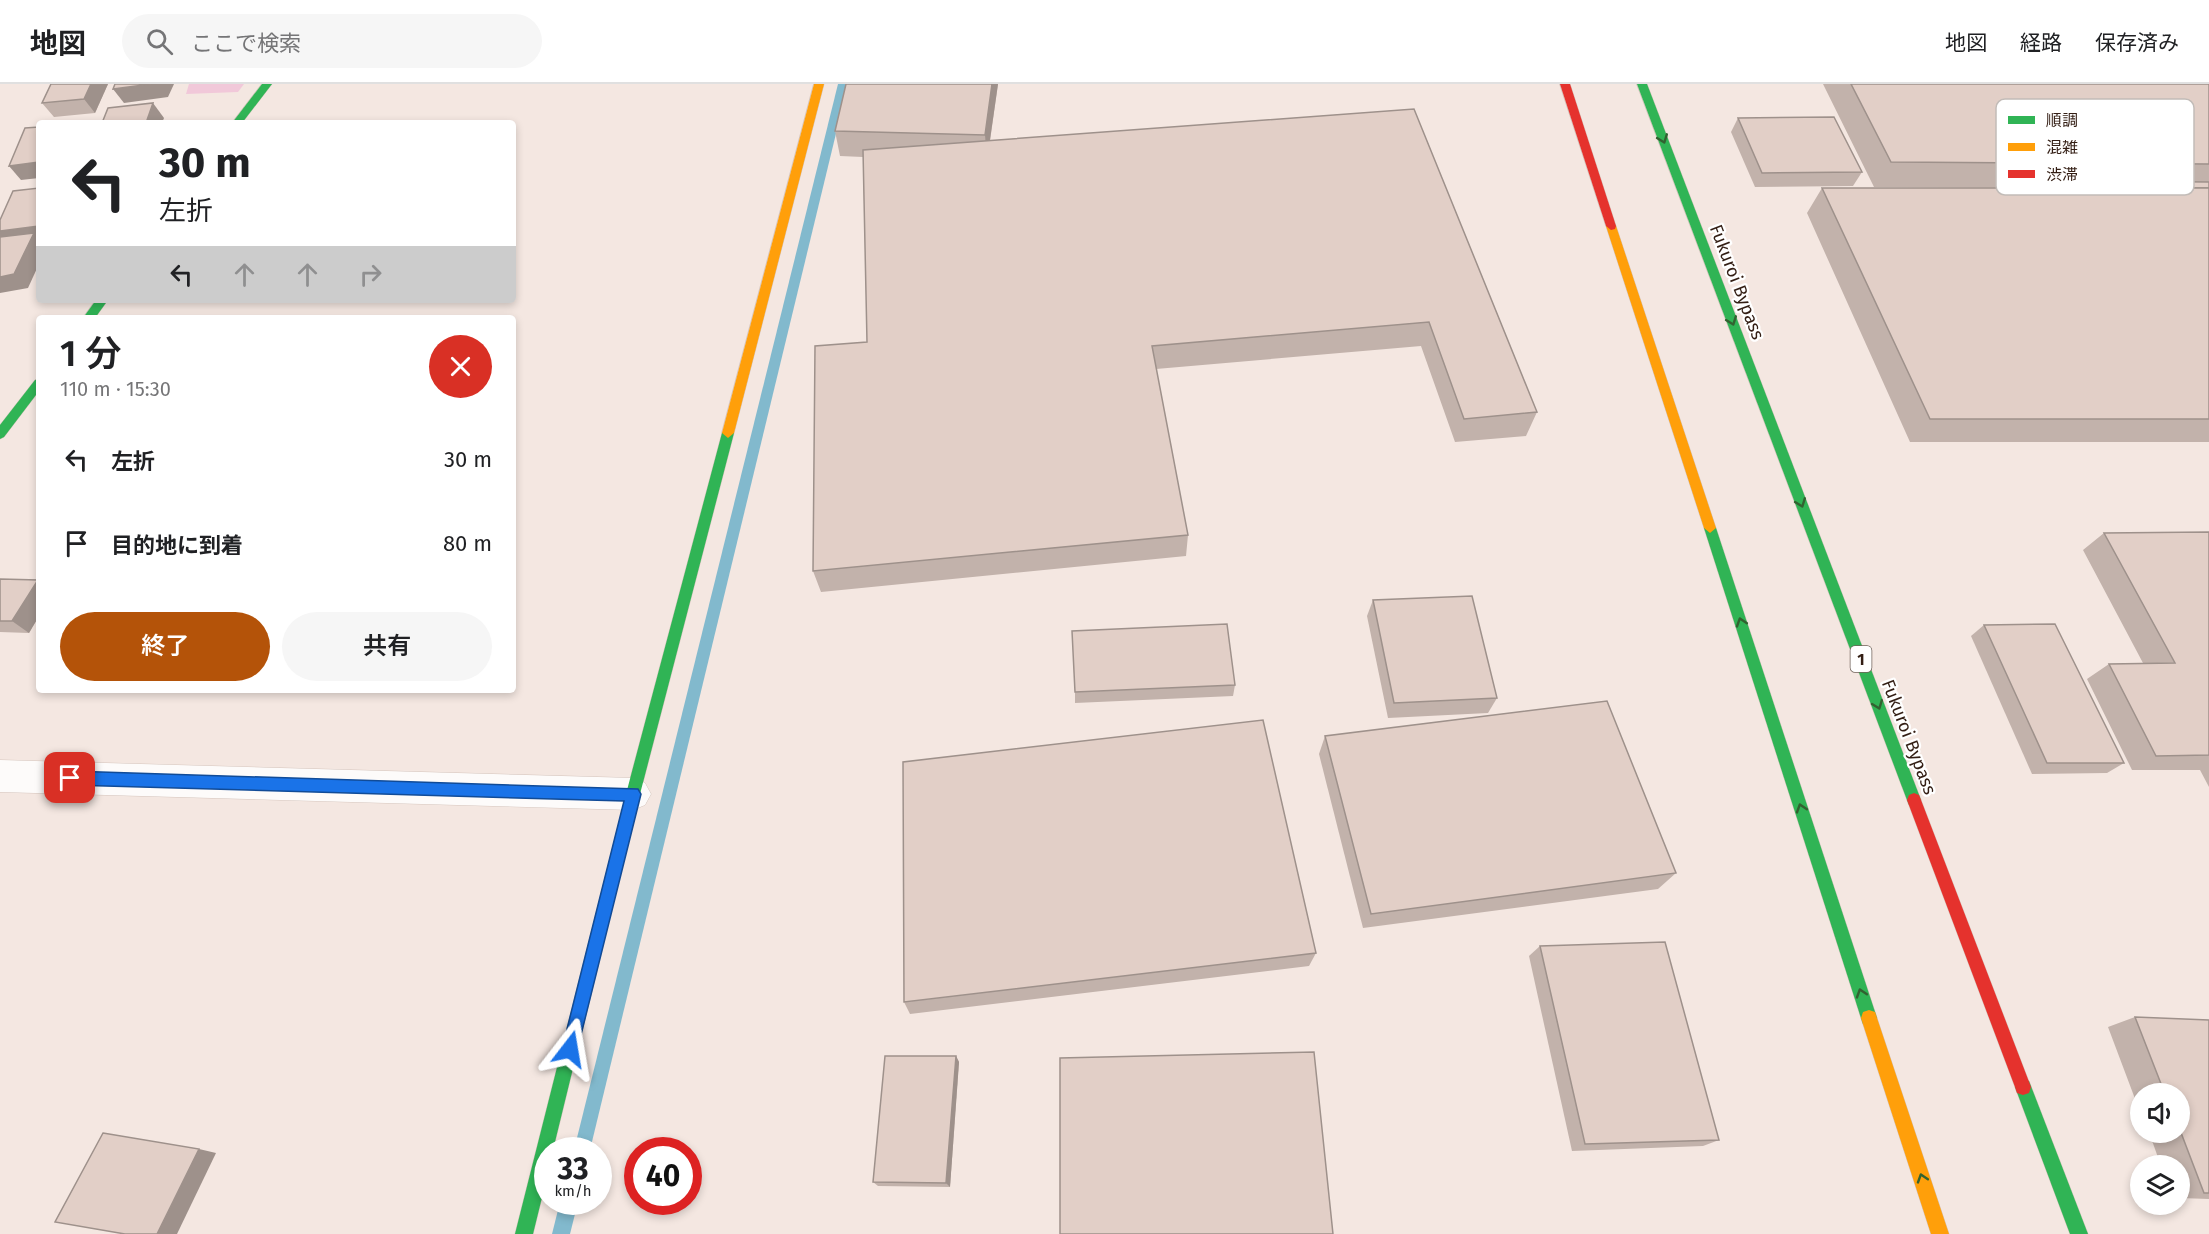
<!DOCTYPE html>
<html lang="ja">
<meta charset="utf-8">
<style>
:root{--surface:#fff;--page:#f6f6f6;--text:#202124;--muted:#757577;--line:#e0e0e0;--accent:#b45309}
body{margin:0;font-family:"Fira Sans","Noto Sans JP",sans-serif;background:var(--page);color:var(--text);height:100vh;display:flex;flex-direction:column;font-size:22px;white-space:nowrap}
*{box-sizing:border-box;margin:0}
p{font-size:20px;color:var(--muted)}
.icon{flex:none;width:33px;height:33px;fill:none;stroke:currentColor;stroke-width:2;stroke-linecap:round;stroke-linejoin:round}
.map{position:relative;flex:1;overflow:hidden}
.sheet{position:absolute;left:36px;top:231px;width:480px;height:378px;display:flex;flex-direction:column;background:var(--surface);border-radius:6px;box-shadow:0 3px 9px #0003}
.sheet>*{flex:none}
.banner{position:absolute;left:36px;top:36px;width:480px;height:183px;border-radius:6px;box-shadow:0 3px 9px #0003;background:#fff;color:var(--text);overflow:hidden}
.fabs{position:absolute;left:2130px;top:999px;display:grid;gap:12px}
.fabs a{display:grid;place-items:center;width:60px;height:60px;border-radius:50%;background:var(--surface);box-shadow:0 3px 9px #0003;font-size:30px}
.speed{position:absolute;left:534px;top:1053px;display:flex;gap:12px;font-size:30px;font-weight:700;text-align:center}
.speed>*{display:grid;place-content:center;width:78px;height:78px;border-radius:50%;background:var(--surface);box-shadow:0 3px 9px #0003;line-height:1}
.speed small{font-size:15px;font-weight:400}
.speed .limit{border:9px solid #d22;background:#fff;color:#111}
.pin{position:absolute;display:grid;place-items:center;width:51px;height:51px;color:#fff;margin:-26px;border-radius:12px;box-shadow:0 3px 9px #0006}
.me{position:absolute;width:66px;margin:-33px;rotate:14deg;stroke-linejoin:round;filter:drop-shadow(0 0 4px #0008)}
.turn{display:flex;align-items:center;gap:21px;height:126px;padding:0 24px;font-size:27px}
.turn .icon{width:78px;height:78px;stroke-width:2.5}
.turn b{display:block;font-size:42px;line-height:51px}
.lanes{display:flex;align-items:center;height:57px;padding:0 24px;background:#0003;justify-content:center;gap:30px;direction:ltr}
.lanes .off{opacity:.35}
.round{display:grid;place-items:center;flex:none;width:63px;height:63px;border-radius:32px;background:var(--page)}
.headline{display:flex;align-items:center;justify-content:space-between;height:102px;padding:0 24px}
h1{font-size:36px;font-weight:600;line-height:45px}
.action{display:flex;gap:12px;margin-top:auto;padding:12px 24px}
.action a{flex:1;height:69px;border-radius:36px;background:var(--accent);color:#fff;font-size:24px;font-weight:600;line-height:69px;text-align:center}
.action a+a{background:var(--page);color:var(--text)}
ul{padding:0;list-style:none}
li{display:flex;align-items:center;gap:18px;height:84px;padding:0 24px}
li div{flex:1}
li b{display:block;font-size:22px}
li em{font-style:normal}
header{display:flex;align-items:center;gap:36px;box-sizing:border-box;height:84px;padding:0 30px;background:var(--surface);border-bottom:2px solid var(--line)}
header strong{font-size:28px}
nav{display:flex;gap:33px;margin-inline-start:auto;font-size:21px}
.search{width:420px;height:54px;background:var(--page);display:flex;align-items:center;gap:15px;box-sizing:border-box;padding:0 21px;border-radius:33px;color:var(--muted);font-size:22px}
.map>svg:first-child{display:block}
.green{fill:#f1c8d9}
.lines{fill:none;stroke-linecap:round;stroke-linejoin:round}
.stream{fill:#82b9cd;fill-rule:evenodd}
.street-casing{stroke:#d5c5bd;stroke-width:1}
.fast-casing{stroke:#d5c5bd;stroke-width:1}
.slow-casing{stroke:#d5c5bd;stroke-width:1}
.jam-casing{stroke:#d5c5bd;stroke-width:1}
.street{fill:#fdfbfa;fill-rule:evenodd}
.fast{fill:#30b455;fill-rule:evenodd}
.slow{fill:#ff9f0a;fill-rule:evenodd}
.jam{fill:#e5322d;fill-rule:evenodd}
.wall{fill:#c2b2ab}
.shaded-wall{fill:#9e918b}
.building{fill:#e2cfc7;stroke:#9e918b;stroke-width:1.5}
.oneway{stroke:#326231}
.route{fill:#1a73e8;stroke:#114b97;stroke-width:1.5}
.labels{text-anchor:middle;dominant-baseline:central;stroke-width:4.5;stroke-linejoin:round;paint-order:stroke}
.shield{fill:#fff;stroke:#70625a;stroke-width:1.5}
.shield-label{font-size:16px;font-weight:bold;fill:#331e14}
.street-label{font-size:18px;fill:#331e14;stroke:#fff}
.key{fill:#fff;stroke:#c2bcb8;stroke-width:1.5}
.key-label{font-size:16px;fill:#331e14}
</style>
<header>
<strong>地図</strong>
<div class="search"><svg class="icon" aria-label="search" viewBox="0 0 24 24"><circle cx="10" cy="10" r="6"/><path d="M15 15l6 6"/></svg>ここで検索</div>
<nav><a>地図</a><a>経路</a><a>保存済み</a></nav>
</header>
<div class="map">
<svg width="2209" height="1150" viewBox="0 0 2209 1150">
<rect width="100%" height="100%" fill="#f4e7e1"/>
<path class="green" d="M189,0H244L238,8L186,10Z"/>
<g class="lines">
<g class="stream">
<path d="M838,0H848L590,1066H574Z"/>
<path d="M560,1118H578L570,1150H552Z"/>
</g>
<g class="street-casing">
<path id="street" d="M0,676L633,694L645,699L651,710L645,721L633,726L0,708Z"/>
</g>
<g class="fast-casing">
<g id="fast">
<path d="M262,0H272L242,39H232Z"/>
<path d="M1637,0H1647L1921,716L1919,721L1914,723L1909,721L1907,716Z"/>
<path d="M96,216H108L95,234H83Z"/>
<path d="M39,295V307L4,353L0,355V341L35,296Z"/>
<path d="M728,344L734,349L640,710L553,1066H548V1089L533,1150H515L626,710L722,349Z"/>
<path d="M1710,439L1716,444L1877,934L1875,940L1869,942L1863,940L1861,934L1704,444Z"/>
<path d="M2023,995L2029,997L2088,1150H2070L2015,1003L2017,997Z"/>
</g>
</g>
<g class="slow-casing">
<g id="slow">
<path d="M814,0H824L734,349L728,354L722,349Z"/>
<path d="M1611,138L1616,142L1716,444L1710,449L1704,444L1606,142Z"/>
<path d="M1869,926L1875,928L1949,1150H1931L1861,934L1863,928Z"/>
</g>
</g>
<g class="jam-casing">
<g id="jam">
<path d="M1560,0H1570L1616,142L1615,145L1611,146L1606,142Z"/>
<path d="M1914,709L1919,711L1921,716L2031,1003L2029,1009L2023,1011L2017,1009L2015,1003L1907,716L1909,711Z"/>
</g>
</g>
<use href="#street" class="street"/>
<use href="#fast" class="fast"/>
<use href="#slow" class="slow"/>
<use href="#jam" class="jam"/>
</g>
<g class="wall">
<path d="M51,0H108L95,29L54,33L42,19Z"/>
<path d="M846,0H998L990,57L1414,25L1537,328L1526,352L1455,358L1421,262L1156,285L1188,451L1186,472L821,508L813,487L867,258L863,73L840,72L835,47Z"/>
<path d="M1823,0H2209V358H1910L1807,129L1822,104H2038L1874,103Z"/>
<path d="M1738,34L1862,88L1853,102L1755,103L1731,48Z"/>
<path d="M2209,448V703L2200,686H2132L2087,595L2109,580L2143,579L2083,466L2104,449Z"/>
<path d="M0,495L38,496L39,497V532L29,549L0,548Z"/>
<path d="M1373,516L1497,614L1488,629L1388,634L1367,532Z"/>
<path d="M1984,541L2124,679L2107,689L2032,690L1971,552Z"/>
<path d="M1235,601L1233,612L1075,619V608Z"/>
<path d="M1325,652L1676,789L1658,805L1363,844L1319,670Z"/>
<path d="M1540,862L1719,1056L1703,1062L1572,1067L1529,872Z"/>
<path d="M1316,869L1309,882L910,930L904,918Z"/>
<path d="M2135,933L2209,936V1115L2180,1114V1082H2161L2149,1048H2180V1010H2140V1028L2108,943Z"/>
<path d="M956,972L959,978L950,1103L878,1102L873,1098Z"/>
</g>
<g class="shaded-wall">
<path d="M91,0H108L95,29L84,15Z"/>
<path d="M151,0H174L168,13L124,19L113,5Z"/>
<path d="M992,0H998L987,76L985,51Z"/>
<path d="M153,19L164,34L162,39H146Z"/>
<path d="M39,78V94L21,96L9,82Z"/>
<path d="M39,142V180L28,204L0,209V147Z"/>
<path d="M38,496L39,497V532L29,549L12,537Z"/>
<path d="M956,972L959,978L950,1103L946,1099Z"/>
<path d="M199,1065L216,1069L177,1150H157Z"/>
</g>
<g class="building">
<path d="M51,0H91L84,15L42,19Z"/>
<path d="M115,0H151L113,5Z"/>
<path d="M846,0H992L985,51L835,47Z"/>
<path d="M1851,0H2209V80L1891,78Z"/>
<path d="M153,19L146,39H102L108,24Z"/>
<path d="M1414,25L1537,328L1464,335L1429,238L1152,262L1188,451L813,487L815,262L867,258L863,66Z"/>
<path d="M1834,33L1862,88L1762,89L1738,34Z"/>
<path d="M39,43V78L9,82L25,44Z"/>
<path d="M2088,97L2209,98V104H2093Z"/>
<path d="M39,104V142L0,147V136L13,107Z"/>
<path d="M1822,104H2209V335H1930Z"/>
<path d="M34,149L14,190L0,193V153Z"/>
<path d="M2209,448V671L2156,672L2109,580L2175,579L2104,449Z"/>
<path d="M0,495L38,496L12,537H0Z"/>
<path d="M1472,512L1497,614L1394,619L1373,516Z"/>
<path d="M1227,540L1235,601L1075,608L1072,547Z"/>
<path d="M2055,540L2124,679H2047L1984,541Z"/>
<path d="M1607,617L1676,789L1371,830L1325,652Z"/>
<path d="M1263,636L1316,869L904,918L903,678Z"/>
<path d="M1665,858L1719,1056L1585,1060L1540,862Z"/>
<path d="M2135,933L2209,936V1109H2204L2180,1046V1010H2165Z"/>
<path d="M1314,968L1333,1150H1060V974Z"/>
<path d="M885,972H956L946,1099L873,1098Z"/>
<path d="M103,1049L199,1065L157,1150H125L55,1138Z"/>
</g>
<defs><path id="oneway-chevron" d="M-2-3.5L2.5 0L-2 3.5" fill="none" stroke-width="1.6" stroke-linecap="round" stroke-linejoin="round" transform="scale(1.5)"/></defs>
<g class="oneway">
<use href="#oneway-chevron" transform="translate(1663 55) rotate(69)"/>
<use href="#oneway-chevron" transform="translate(1732 237) rotate(69)"/>
<use href="#oneway-chevron" transform="translate(1801 419) rotate(69)"/>
<use href="#oneway-chevron" transform="translate(1741 538) rotate(-108)"/>
<use href="#oneway-chevron" transform="translate(1878 621) rotate(69)"/>
<use href="#oneway-chevron" transform="translate(1801 724) rotate(-108)"/>
<use href="#oneway-chevron" transform="translate(1861 909) rotate(-108)"/>
<use href="#oneway-chevron" transform="translate(1922 1094) rotate(-108)"/>
</g>
<path class="route" d="M70,687L638,705L641,710L576,971L570,973L564,971L562,965L624,717L70,701L65,699L63,694L65,689Z"/>
<g class="labels">
<rect class="shield" x="1850.5" y="562" width="21" height="26" rx="4.5"/>
<g class="shield-label">
<text x="1861" y="575">1</text>
</g>
<g class="street-label">
<text transform="translate(1737 198) rotate(69)">Fukuroi Bypass</text>
<text transform="translate(1909 653) rotate(69)">Fukuroi Bypass</text>
</g>
</g>
<rect x="1996" y="15" width="198" height="96" rx="9" class="key"/>
<rect x="2008" y="32" width="27" height="8" fill="#30b455"/>
<rect x="2008" y="59" width="27" height="8" fill="#ff9f0a"/>
<rect x="2008" y="86" width="27" height="8" fill="#e5322d"/>
<g class="key-label">
<text x="2046" y="42">順調</text>
<text x="2046" y="69">混雑</text>
<text x="2046" y="96">渋滞</text>
</g>
</svg>
<div class="fabs">
<a><svg class="icon" aria-label="sound" viewBox="0 0 24 24"><path d="M4 9h4l5-4v14l-5-4H4zM17 9q2 3 0 6"/></svg></a>
<a><svg class="icon" aria-label="layers" viewBox="0 0 24 24"><path d="M12 4l9 5-9 5-9-5zM3 14l9 5 9-5"/></svg></a>
</div>
<div class="speed"><div>33<small>km/h</small></div><div class="limit">40</div></div>
<div class="pin" style="left:70px;top:694px;background:#d93025"><svg class="icon" aria-label="arrive" viewBox="0 0 24 24"><path d="M6 21V4h12l-3 4 3 4H6"/></svg></div>
<svg class="me" style="left:570px;top:965px" viewBox="-20 -20 40 40"><path d="M0-17L14 15 0 8-14 15z" fill="#1a73e8" stroke="#fff" stroke-width="4"/></svg>
<div class="banner">
<div class="turn"><svg class="icon" aria-label="left" viewBox="0 0 24 24"><path d="M17 20v-9H6M10 6l-5 5 5 5"/></svg><div><b>30 m</b>左折</div></div>
<div class="lanes"><svg class="icon" aria-label="left" viewBox="0 0 24 24"><path d="M17 20v-9H6M10 6l-5 5 5 5"/></svg><svg class="icon off" aria-label="ahead" viewBox="0 0 24 24"><path d="M12 20V5M6 11l6-6 6 6"/></svg><svg class="icon off" aria-label="ahead" viewBox="0 0 24 24"><path d="M12 20V5M6 11l6-6 6 6"/></svg><svg class="icon off" aria-label="right" viewBox="0 0 24 24"><path d="M7 20v-9h11M14 6l5 5-5 5"/></svg></div>
</div>
<section class="sheet">
<div class="headline"><div><h1>1 分</h1><p>110 m · 15:30</p></div><a class="round" style="background:#d93025;color:#fff"><svg class="icon" aria-label="close" viewBox="0 0 24 24"><path d="M6 6l12 12M18 6L6 18"/></svg></a></div>
<ul>
<li><svg class="icon" aria-label="left" viewBox="0 0 24 24"><path d="M17 20v-9H6M10 6l-5 5 5 5"/></svg><div><b>左折</b></div><em>30 m</em></li>
<li><svg class="icon" aria-label="arrive" viewBox="0 0 24 24"><path d="M6 21V4h12l-3 4 3 4H6"/></svg><div><b>目的地に到着</b></div><em>80 m</em></li>
</ul>
<div class="action"><a>終了</a><a>共有</a></div>
</section>
</div>
